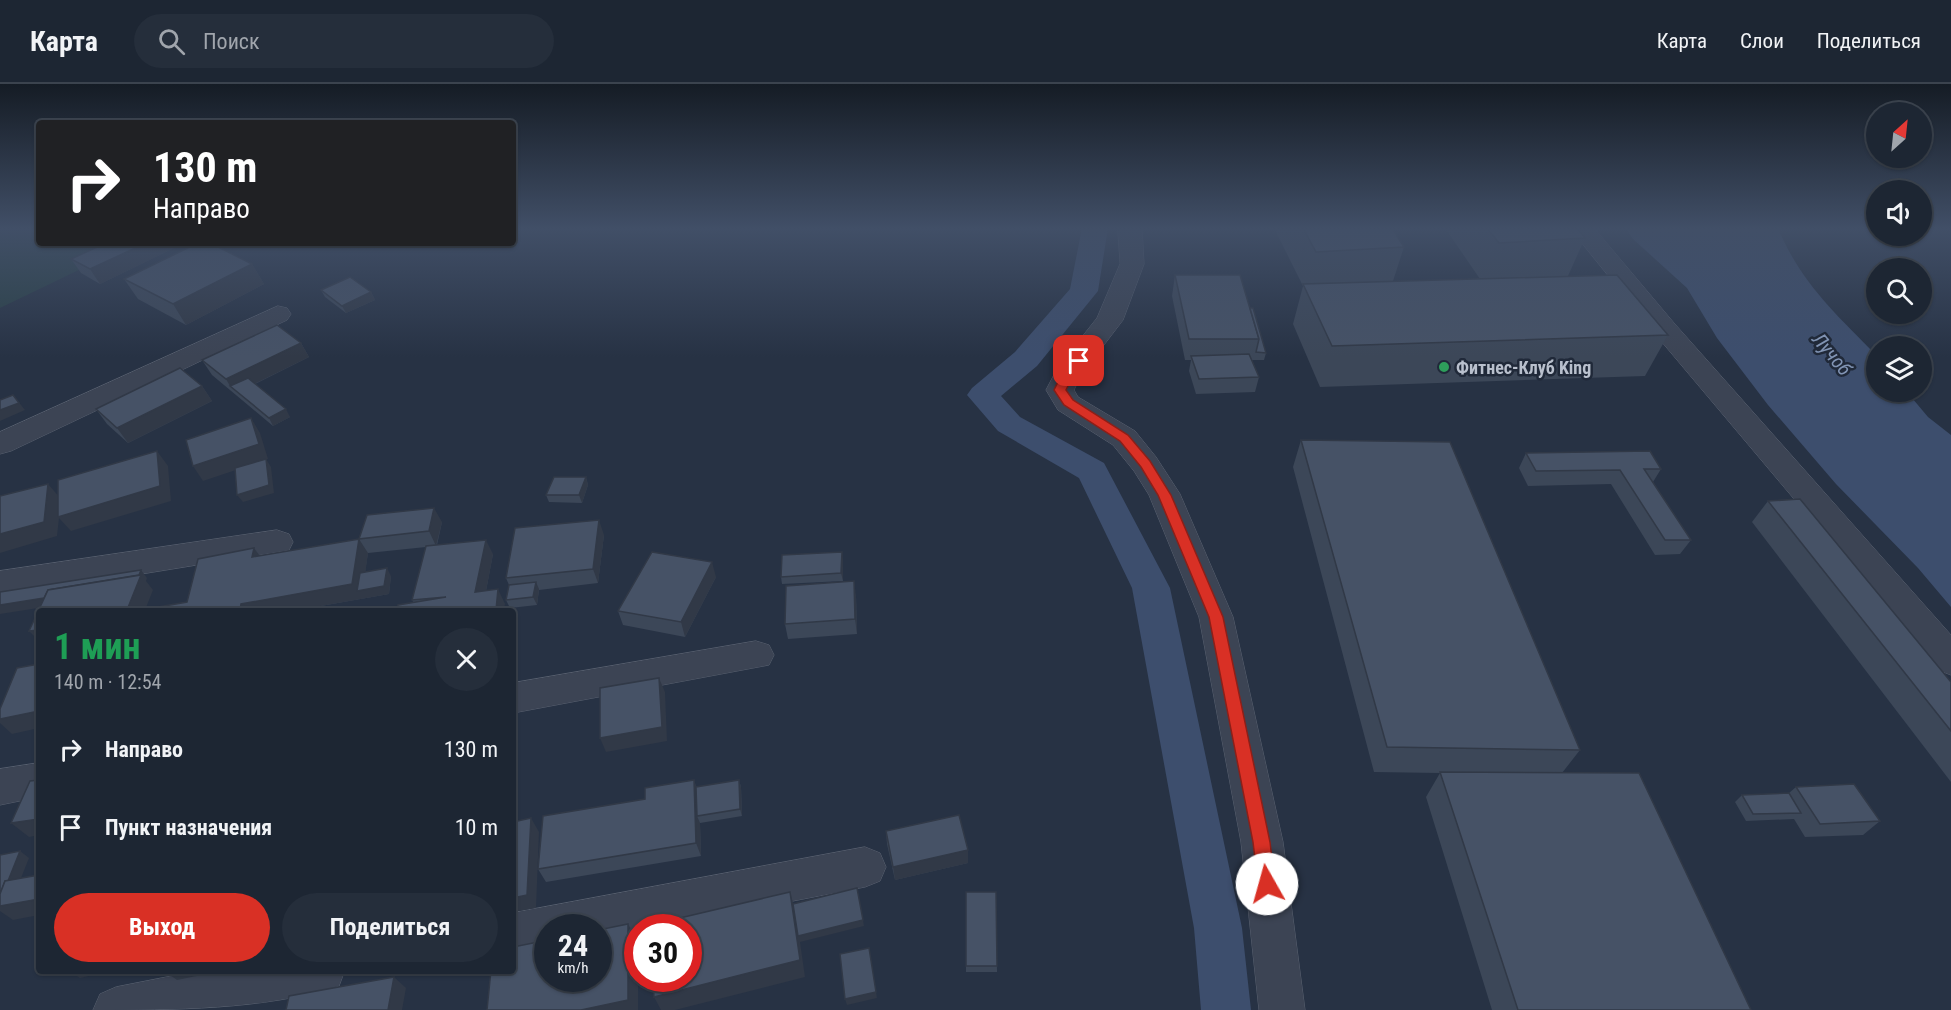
<!DOCTYPE html>
<html lang="ru">
<meta charset="utf-8">
<style>
:root{--surface:#1d2633;--page:#252e3b;--text:#f1f3f6;--muted:#a0a5ac;--line:#3b434e;--accent:#d93025}
body{margin:0;font-family:"Roboto Condensed",sans-serif;background:var(--page);color:var(--text);height:100vh;display:flex;flex-direction:column;font-size:22px;white-space:nowrap}
*{box-sizing:border-box;margin:0}
p{font-size:20px;color:var(--muted)}
.icon{flex:none;width:33px;height:33px;fill:none;stroke:currentColor;stroke-width:2;stroke-linecap:round;stroke-linejoin:round}
.map{position:relative;flex:1;overflow:hidden}
.panel{position:absolute;left:36px;top:524px;width:480px;height:366px;display:flex;flex-direction:column;background:var(--surface);border-radius:6px;box-shadow:0 2px 4px #0004,0 0 0 2px var(--line)}
.panel>*{flex:none}
.guide{position:absolute;left:36px;top:36px;width:480px;height:126px;border-radius:6px;box-shadow:0 2px 4px #0004,0 0 0 2px var(--line);background:#202124;color:#fff;overflow:hidden}
.needle{width:39px;rotate:27deg}
.tools{position:absolute;left:1866px;top:18px;display:grid;gap:12px}
.tools a{display:grid;place-items:center;width:66px;height:66px;border-radius:50%;background:var(--surface);box-shadow:0 2px 4px #0004,0 0 0 2px var(--line);font-size:30px}
.speed{position:absolute;left:534px;top:830px;display:flex;gap:12px;font-size:30px;font-weight:700;text-align:center}
.speed>*{display:grid;place-content:center;width:78px;height:78px;border-radius:50%;background:var(--surface);box-shadow:0 2px 4px #0004,0 0 0 2px var(--line);line-height:1}
.speed small{font-size:15px;font-weight:400}
.speed .limit{border:9px solid #d22;background:#fff;color:#111}
.pin{position:absolute;display:grid;place-items:center;width:51px;height:51px;color:#fff;margin:-26px;border-radius:12px;box-shadow:0 3px 9px #0006}
.me{position:absolute;width:66px;margin:-33px;rotate:353deg;stroke-linejoin:round;filter:drop-shadow(0 0 4px #0008)}
.turn{display:flex;align-items:center;gap:21px;height:126px;padding:0 18px;font-size:27px}
.turn .icon{width:78px;height:78px;stroke-width:2.5}
.turn b{display:block;font-size:42px;line-height:51px}
.round{display:grid;place-items:center;flex:none;width:63px;height:63px;border-radius:32px;background:var(--page)}
.headline{display:flex;align-items:center;justify-content:space-between;height:102px;padding:0 18px}
h1{font-size:36px;font-weight:700;line-height:45px;color:#1e9e55}
.primary-button{display:flex;gap:12px;margin-top:auto;padding:12px 18px}
.primary-button a{flex:1;height:69px;border-radius:36px;background:var(--accent);color:#fff;font-size:24px;font-weight:700;line-height:69px;text-align:center}
.primary-button a+a{background:var(--page);color:var(--text)}
ul{padding:0;list-style:none}
li{display:flex;align-items:center;gap:18px;height:78px;padding:0 18px}
li div{flex:1}
li b{display:block;font-size:22px}
li em{font-style:normal}
header{display:flex;align-items:center;gap:36px;box-sizing:border-box;height:84px;padding:0 30px;background:var(--surface);border-bottom:2px solid var(--line)}
header strong{font-size:28px}
nav{display:flex;gap:33px;margin-inline-start:auto;font-size:21px}
.search{width:420px;height:54px;background:var(--page);display:flex;align-items:center;gap:15px;box-sizing:border-box;padding:0 21px;border-radius:33px;color:var(--muted);font-size:22px}
.map>svg:first-child{display:block}
.green{fill:#294045}
.water{fill:#3d4e6d}
.lines{fill:none;stroke-linecap:round;stroke-linejoin:round}
.canal{fill:#3d4e6d;fill-rule:evenodd}
.minor-casing{stroke:#5a6271;stroke-width:1}
.minor{fill:#3c4454;fill-rule:evenodd}
.wall{fill:#3c4758}
.shaded-wall{fill:#313947}
.building{fill:#465266;stroke:#313947;stroke-width:1.5}
.route{fill:#d93025;stroke:#8d1f18;stroke-width:1.5}
.leisure-dot{fill:#2e9e5b;stroke:#202939;stroke-width:2}
.labels{text-anchor:middle;dominant-baseline:central;stroke-width:5;stroke-linejoin:round;paint-order:stroke}
.poi-label{font-size:18px;font-weight:bold;fill:#b9c0cd;stroke:#202939;text-anchor:start}
.water-label{font-size:20px;font-style:italic;fill:#8194b4;stroke:#202939}
</style>
<header>
<strong>Карта</strong>
<div class="search"><svg class="icon" aria-label="search" viewBox="0 0 24 24"><circle cx="10" cy="10" r="6"/><path d="M15 15l6 6"/></svg>Поиск</div>
<nav><a>Карта</a><a>Слои</a><a>Поделиться</a></nav>
</header>
<div class="map">
<svg width="1951" height="926" viewBox="0 0 1951 926">
<rect width="100%" height="100%" fill="#273244"/>
<path class="green" d="M0,144H39V159H135L0,224Z"/>
<path class="water" d="M1625,144H1778C1801,199 1835,229 1876,271V308H1907L1928,333L1951,351V523L1918,484L1836,400L1768,321L1717,254L1687,204L1633,155Z"/>
<g class="lines">
<path class="canal" d="M1082,144H1108L1098,207L1037,282L1001,312L1020,333L1104,379L1170,504L1242,844L1251,926H1201L1194,844L1132,504L1079,394L998,347L967,311L972,304L1015,268L1070,205Z"/>
<g class="minor-casing">
<g id="minor">
<path d="M1118,144H1142L1144,180L1123,236L1081,291L1074,306L1078,313L1135,347L1156,373L1180,410L1233,533L1283,758L1305,926H1259L1241,758L1199,533L1149,411L1134,387L1113,361L1058,326L1046,306L1058,283L1097,234L1120,180Z"/>
<path d="M1570,144H1594L1674,239L1951,551V591L1938,586L1656,251Z"/>
<path d="M278,222L287,224L291,230L287,236L11,367L0,370V348Z"/>
<path d="M277,446L289,450L293,458L289,466L0,513V487Z"/>
<path d="M756,557L769,561L774,571L769,581L513,629V599Z"/>
<path d="M39,679V713L0,721V685Z"/>
<path d="M865,763L880,769L886,783L880,797L865,803L659,843H638V847L598,855V843H548V865L513,871V829Z"/>
<path d="M202,886H345L339,902C264,926 172,926 93,926L100,910L116,903Z"/>
</g>
</g>
<use href="#minor" class="minor"/>
</g>
<g class="wall">
<path d="M1274,144H1392L1404,163L1393,197L1480,195L1445,144H1577L1585,154L1568,192L1668,251L1645,292L1320,303L1293,240L1303,202Z"/>
<path d="M106,159H173L176,163L100,200L81,189L71,175Z"/>
<path d="M252,180L264,200L186,241L138,215L124,195Z"/>
<path d="M1175,191L1250,224L1266,269L1264,276H1252L1259,293L1255,308L1196,310L1189,287L1191,276H1185L1172,212Z"/>
<path d="M321,206L371,208L375,216L346,229L325,213Z"/>
<path d="M301,259L309,273L255,300L290,333L273,342L212,291L202,276Z"/>
<path d="M202,302L212,317L128,359L107,340L96,325Z"/>
<path d="M1301,356L1580,666L1562,689L1751,926H1492L1426,713L1440,689L1374,688L1293,383Z"/>
<path d="M1526,369L1661,385L1653,398L1691,456L1680,470L1655,471L1611,400L1528,402L1519,384Z"/>
<path d="M586,393L588,401L582,419L549,418L546,411Z"/>
<path d="M1768,417L1951,598V698L1752,438Z"/>
<path d="M442,438L437,461L493,470L486,507L505,520L414,519L412,516L426,463L368,469L365,488L391,492L389,510L298,526H147L187,518L254,464L260,472L359,455Z"/>
<path d="M604,451L598,499L539,506L537,521L510,524L506,516L509,501L506,494Z"/>
<path d="M843,476V497L782,500L781,493Z"/>
<path d="M716,493L685,553L623,541L618,527Z"/>
<path d="M856,511L857,550L788,555L785,540Z"/>
<path d="M694,696L696,703L739,696L741,703L742,732L700,739L701,772L546,798L538,785L645,715Z"/>
<path d="M1796,703L1880,737L1863,751L1805,753L1794,735L1746,737L1735,718L1742,711L1789,709Z"/>
<path d="M886,747L968,779L895,796L887,760Z"/>
<path d="M966,808H996L997,888H966Z"/>
</g>
<g class="shaded-wall">
<path d="M146,159H173L176,163L100,200L90,185Z"/>
<path d="M252,180L264,200L186,241L173,220Z"/>
<path d="M371,208L375,216L346,229L342,222Z"/>
<path d="M301,259L309,273L238,308L230,302L226,295Z"/>
<path d="M202,302L212,317L128,359L117,344Z"/>
<path d="M13,311L25,326L0,337V326Z"/>
<path d="M286,325L290,333L273,342L269,334Z"/>
<path d="M251,334L260,349L268,375H266L271,383L274,409L243,418L237,411L266,376L203,397L193,382Z"/>
<path d="M157,367L168,382L171,417L71,447L59,434L57,452L0,469V450L48,400L61,415Z"/>
<path d="M586,393L588,401L582,419L579,411Z"/>
<path d="M434,424L442,438L436,462L429,447Z"/>
<path d="M599,436L604,451L598,499L593,485Z"/>
<path d="M359,455L368,469L363,506L387,484L391,492L389,510L298,526H240L241,520Z"/>
<path d="M486,456L493,470L483,523L475,508Z"/>
<path d="M254,464L265,479L252,473Z"/>
<path d="M842,468L843,476V497L841,489Z"/>
<path d="M712,478L716,493L685,553L681,538Z"/>
<path d="M141,486L147,494L146,497L153,506L145,526H127L134,509L0,530V521Z"/>
<path d="M854,497L856,511L857,550L855,535Z"/>
<path d="M536,498L539,505L537,521L533,513Z"/>
<path d="M498,505L505,520L504,526H496Z"/>
<path d="M39,546V557L29,547Z"/>
<path d="M659,594L665,608L667,657L606,668L600,654Z"/>
<path d="M39,627V644L12,650L0,639V635Z"/>
<path d="M694,696L699,710L697,732L700,739L701,772L696,759Z"/>
<path d="M739,696L741,703L742,732L740,725Z"/>
<path d="M531,734L539,748L536,824L513,828V814Z"/>
<path d="M39,735V751L29,753L11,739Z"/>
<path d="M968,766V779L895,796L893,783Z"/>
<path d="M20,767L29,774L11,819L0,813Z"/>
<path d="M790,808L795,826L863,836L864,842L800,858L805,893L675,926H661L654,913Z"/>
<path d="M39,815V831L13,836L0,827V822Z"/>
<path d="M628,840L638,857V926H581Z"/>
<path d="M869,864L877,914L847,921L845,915Z"/>
<path d="M68,886H114L80,894Z"/>
<path d="M163,886H226L177,896Z"/>
<path d="M394,893L406,904L402,926H388Z"/>
</g>
<g class="building">
<path d="M1303,144H1392L1404,163L1316,168Z"/>
<path d="M1487,144H1577L1585,154L1499,159Z"/>
<path d="M106,159H146L90,185L71,175Z"/>
<path d="M198,159H210L252,180L173,220L124,195Z"/>
<path d="M1175,191H1240L1259,255H1189Z"/>
<path d="M1617,191L1668,251L1332,262L1303,200Z"/>
<path d="M350,193L371,208L342,222L321,206Z"/>
<path d="M1250,224H1253L1266,269L1256,268L1259,255Z"/>
<path d="M277,241L301,259L226,295L202,276Z"/>
<path d="M1249,270L1259,293L1199,295L1191,272Z"/>
<path d="M180,284L202,302L117,344L96,325Z"/>
<path d="M248,294L286,325L269,334L230,302Z"/>
<path d="M13,311L19,319L0,326V316Z"/>
<path d="M251,334L259,360L193,382L186,356Z"/>
<path d="M1301,356L1450,358L1580,666L1387,663Z"/>
<path d="M157,367L160,402L58,433V396Z"/>
<path d="M1650,367L1661,385H1644L1691,456H1665L1620,386L1536,387L1526,369Z"/>
<path d="M266,375L269,401L237,411L235,384Z"/>
<path d="M554,393H586L579,411H546Z"/>
<path d="M48,400L44,438L0,450V412Z"/>
<path d="M1800,415L1951,598V647L1768,417Z"/>
<path d="M434,424L429,447L359,455L352,500L241,520L240,526H147V525L187,518L198,475L254,464L252,473L359,455L367,431Z"/>
<path d="M599,436L593,485L506,494L515,444Z"/>
<path d="M486,456L475,508L498,505L496,526H397L398,521L446,513L412,516L426,462Z"/>
<path d="M652,468L712,478L681,538L618,527Z"/>
<path d="M842,468L841,489L781,493L782,471Z"/>
<path d="M387,484L384,502L357,507L360,489Z"/>
<path d="M141,486L139,491L48,506L44,514L0,521V508Z"/>
<path d="M141,491L127,526H39V546L29,547L48,506Z"/>
<path d="M854,497L855,535L785,540L786,502Z"/>
<path d="M536,498L533,513L506,516L509,501Z"/>
<path d="M39,580V627L0,635V625L17,584Z"/>
<path d="M659,594L662,643L600,654V604Z"/>
<path d="M1440,688L1639,689L1751,926H1518Z"/>
<path d="M39,696V735L11,739L30,697Z"/>
<path d="M694,696L696,759L538,785L543,732L645,715V704Z"/>
<path d="M739,696L740,725L697,732L696,703Z"/>
<path d="M1854,700L1880,737L1820,740L1796,703Z"/>
<path d="M1789,709L1801,729L1753,730L1742,711Z"/>
<path d="M959,731L968,766L893,783L886,747Z"/>
<path d="M531,734L527,811L513,814V738Z"/>
<path d="M20,767L8,797H5L0,810V771Z"/>
<path d="M39,791V815L0,822V810L5,797Z"/>
<path d="M857,804L863,836L798,852L793,820Z"/>
<path d="M790,808L800,876L654,913L653,894H688V843H650V841Z"/>
<path d="M966,808H996L997,882H966Z"/>
<path d="M628,840V916L581,926H487L491,886H513V863L548,856V894H598V846Z"/>
<path d="M869,864L876,908L845,915L840,870Z"/>
<path d="M394,893L388,926H286L289,912Z"/>
</g>
<linearGradient id="sky" x2="0" y2="1"><stop stop-color="#151c25"/><stop offset="0.53" stop-color="#414f67"/><stop offset="1" stop-color="#414f67" stop-opacity="0"/></linearGradient>
<rect width="1951" height="273" fill="url(#sky)"/>
<path class="route" d="M1079,274L1085,277L1074,290L1066,306L1073,316L1128,351L1150,377L1171,411L1223,533L1270,758L1275,800L1273,806L1267,808L1260,806L1258,800L1253,758L1209,533L1158,411L1141,383L1120,357L1064,321L1054,306C1060,294 1066,278 1079,274Z"/>
<circle class="leisure-dot" cx="1444" cy="283" r="6"/>
<g class="labels">
<g class="poi-label">
<text x="1456" y="283">Фитнес-Клуб King</text>
</g>
<g class="water-label">
<text transform="translate(1832 270) rotate(50)">Лучоб</text>
</g>
</g>
</svg>
<div class="tools">
<a><svg class="needle" viewBox="-14 -14 28 28"><path d="M0-13l5 13h-10z" fill="#e53935"/><path d="M0 13l5-13h-10z" fill="#a0a5ac"/></svg></a>
<a><svg class="icon" aria-label="sound" viewBox="0 0 24 24"><path d="M4 9h4l5-4v14l-5-4H4zM17 9q2 3 0 6"/></svg></a>
<a><svg class="icon" aria-label="search" viewBox="0 0 24 24"><circle cx="10" cy="10" r="6"/><path d="M15 15l6 6"/></svg></a>
<a><svg class="icon" aria-label="layers" viewBox="0 0 24 24"><path d="M12 4l9 5-9 5-9-5zM3 14l9 5 9-5"/></svg></a>
</div>
<div class="speed"><div>24<small>km/h</small></div><div class="limit">30</div></div>
<div class="pin" style="left:1079px;top:277px;background:#d93025"><svg class="icon" aria-label="arrive" viewBox="0 0 24 24"><path d="M6 21V4h12l-3 4 3 4H6"/></svg></div>
<svg class="me" style="left:1267px;top:800px" viewBox="-20 -20 40 40"><circle r="19" fill="#fff"/><path d="M0-13L10 11 0 6-10 11z" fill="#d93025"/></svg>
<div class="guide">
<div class="turn"><svg class="icon" aria-label="right" viewBox="0 0 24 24"><path d="M7 20v-9h11M14 6l5 5-5 5"/></svg><div><b>130 m</b>Направо</div></div>
</div>
<section class="panel">
<div class="headline"><div><h1>1 мин</h1><p>140 m · 12:54</p></div><a class="round"><svg class="icon" aria-label="close" viewBox="0 0 24 24"><path d="M6 6l12 12M18 6L6 18"/></svg></a></div>
<ul>
<li><svg class="icon" aria-label="right" viewBox="0 0 24 24"><path d="M7 20v-9h11M14 6l5 5-5 5"/></svg><div><b>Направо</b></div><em>130 m</em></li>
<li><svg class="icon" aria-label="arrive" viewBox="0 0 24 24"><path d="M6 21V4h12l-3 4 3 4H6"/></svg><div><b>Пункт назначения</b></div><em>10 m</em></li>
</ul>
<div class="primary-button"><a>Выход</a><a>Поделиться</a></div>
</section>
</div>
